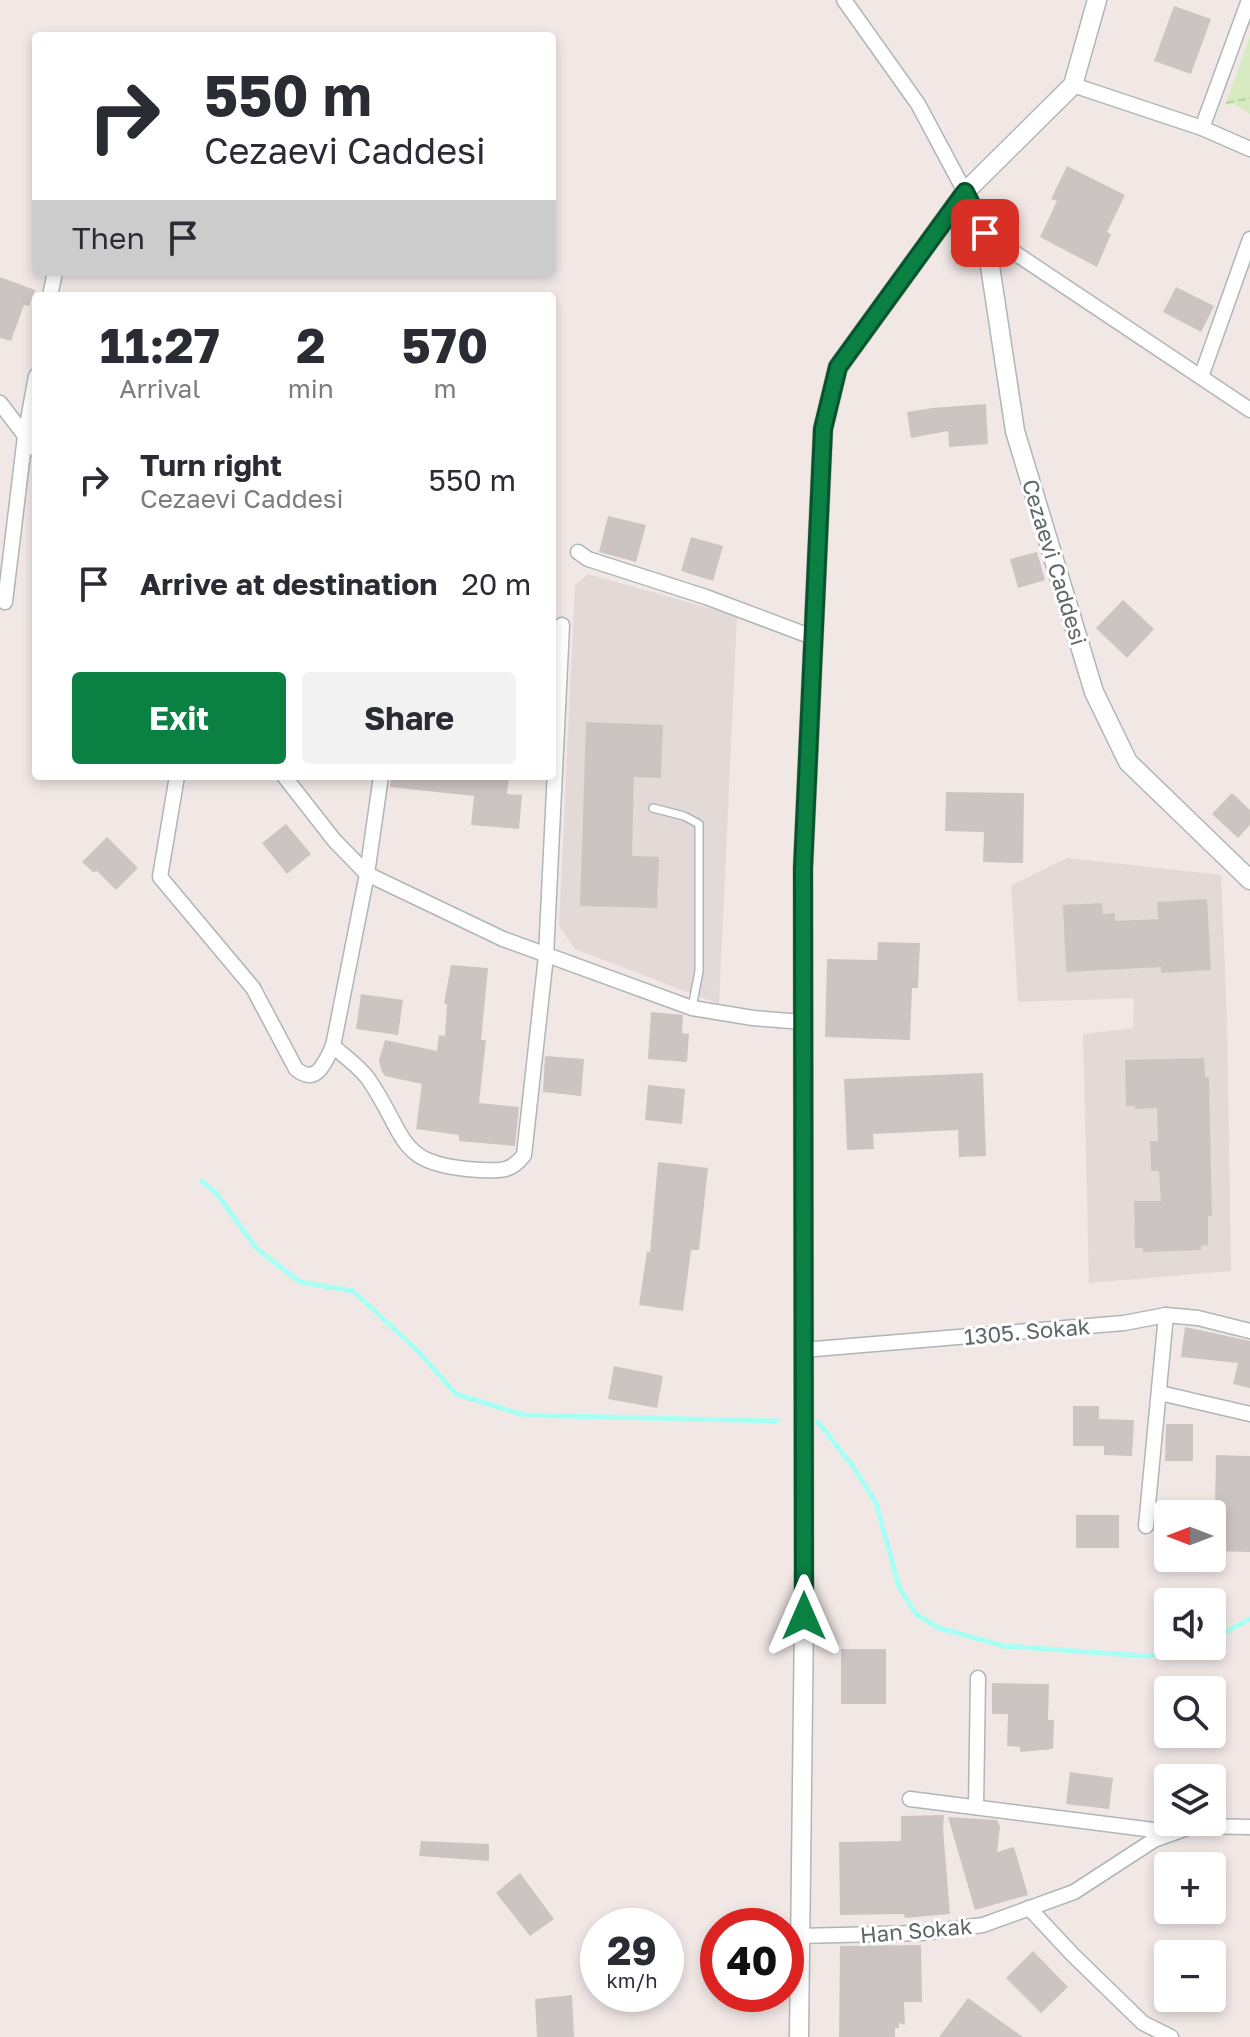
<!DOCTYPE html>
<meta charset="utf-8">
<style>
:root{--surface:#fff;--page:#f2f2f3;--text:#2b2b33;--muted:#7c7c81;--accent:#0b8043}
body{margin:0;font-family:"Golos Text",sans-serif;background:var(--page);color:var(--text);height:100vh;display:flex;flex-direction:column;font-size:30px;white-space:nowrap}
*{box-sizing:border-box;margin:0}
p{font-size:26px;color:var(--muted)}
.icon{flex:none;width:44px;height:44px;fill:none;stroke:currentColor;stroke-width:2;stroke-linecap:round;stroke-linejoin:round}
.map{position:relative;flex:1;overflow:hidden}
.drawer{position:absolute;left:32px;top:292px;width:524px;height:488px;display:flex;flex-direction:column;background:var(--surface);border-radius:8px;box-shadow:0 4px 12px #0003}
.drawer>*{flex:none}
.top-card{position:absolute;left:32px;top:32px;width:524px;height:244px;border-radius:8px;box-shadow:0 4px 12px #0003;background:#fff;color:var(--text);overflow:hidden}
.needle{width:52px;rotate:270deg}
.tools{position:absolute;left:1154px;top:1500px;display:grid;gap:16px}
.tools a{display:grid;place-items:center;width:72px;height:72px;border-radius:8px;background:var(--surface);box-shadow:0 4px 12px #0003;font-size:40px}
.speed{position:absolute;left:580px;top:1908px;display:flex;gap:16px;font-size:40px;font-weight:700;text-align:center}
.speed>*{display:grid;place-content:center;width:104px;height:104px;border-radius:50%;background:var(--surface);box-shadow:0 4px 12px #0003;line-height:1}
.speed small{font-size:20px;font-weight:400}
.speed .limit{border:12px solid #d22;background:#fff;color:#111}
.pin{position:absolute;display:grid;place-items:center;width:68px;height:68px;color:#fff;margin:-34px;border-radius:16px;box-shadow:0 4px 12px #0006}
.me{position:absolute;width:88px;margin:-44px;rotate:0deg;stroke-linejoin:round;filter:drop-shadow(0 0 6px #0008)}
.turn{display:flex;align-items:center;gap:28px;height:168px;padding:0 40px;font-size:36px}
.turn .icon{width:104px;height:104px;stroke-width:2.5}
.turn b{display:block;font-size:56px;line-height:68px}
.then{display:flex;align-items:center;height:76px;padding:0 40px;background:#0003;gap:16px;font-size:30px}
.eta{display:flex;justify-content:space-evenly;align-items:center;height:136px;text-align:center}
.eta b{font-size:48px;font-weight:700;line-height:56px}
.primary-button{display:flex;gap:16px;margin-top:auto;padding:16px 40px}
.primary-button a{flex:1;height:92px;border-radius:8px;background:var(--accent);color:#fff;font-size:32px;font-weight:700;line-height:92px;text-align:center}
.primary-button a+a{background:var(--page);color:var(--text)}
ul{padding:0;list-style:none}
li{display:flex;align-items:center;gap:24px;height:104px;padding:0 40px}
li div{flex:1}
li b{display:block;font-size:30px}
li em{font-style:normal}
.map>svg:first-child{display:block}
.education{fill:#e3d9d7}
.green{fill:#d8eac1}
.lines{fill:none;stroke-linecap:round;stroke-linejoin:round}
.stream{stroke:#a8fff3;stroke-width:5}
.building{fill:#ccc4c3}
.service-casing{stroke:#aeb6b6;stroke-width:10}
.minor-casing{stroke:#aeb6b6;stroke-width:17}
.tertiary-casing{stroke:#aeb6b6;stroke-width:21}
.path{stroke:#b5dda3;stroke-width:3;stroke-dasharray:8 4;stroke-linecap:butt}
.service{stroke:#fff;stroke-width:7}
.minor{stroke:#fff;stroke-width:14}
.tertiary{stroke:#fff;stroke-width:18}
.route-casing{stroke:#07532c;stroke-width:20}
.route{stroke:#0b8043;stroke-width:14}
.labels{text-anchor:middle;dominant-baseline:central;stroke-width:6;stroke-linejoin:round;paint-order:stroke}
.street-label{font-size:22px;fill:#5d6767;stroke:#fff}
</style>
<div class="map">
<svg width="1250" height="2037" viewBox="0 0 1250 2037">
<rect width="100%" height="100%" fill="#f1e8e6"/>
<g class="education">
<path d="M588,574L737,616L719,1004L575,949L559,926L575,585Z"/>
<path d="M1067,858L1221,875L1227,1017L1231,1271L1089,1283L1083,1034L1133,1028L1134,998L1018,1002L1011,886Z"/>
</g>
<path class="green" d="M1250,36V114L1227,100Z"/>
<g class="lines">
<g class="stream">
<path d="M202,1181L217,1194L257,1249L300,1282L353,1291L417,1350L456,1394L524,1415L777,1421"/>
<path d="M818,1422L855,1469L876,1503L899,1587L916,1614L939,1628L1004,1646L1145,1656L1182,1654L1198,1646"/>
<path d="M1212,1639L1250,1619"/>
</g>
</g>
<g class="building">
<path d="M1174,6L1211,19L1191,74L1154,61Z"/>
<path d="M1067,166L1125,195L1107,232L1111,234L1097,267L1040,237L1057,201L1051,199Z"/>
<path d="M0,277L35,290L29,306L24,305L11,341L0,338Z"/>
<path d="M1176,287L1214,306L1201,332L1163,312Z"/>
<path d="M986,404L988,444L949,447L948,431L911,438L907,412L932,408Z"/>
<path d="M608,516L646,525L636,562L599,552Z"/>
<path d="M691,537L723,546L713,581L681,571Z"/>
<path d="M1037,552L1045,580L1018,588L1010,559Z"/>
<path d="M1123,600L1154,629L1127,658L1096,628Z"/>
<path d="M586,722L663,725L661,778L634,777L632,856L659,857L657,908L580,906Z"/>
<path d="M391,776H509L507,794L522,795L519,829L471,825L474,796L390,787Z"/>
<path d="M946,792L1024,793L1023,863L983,862L984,832L945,831Z"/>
<path d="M1232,793L1250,810V825L1238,838L1212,814Z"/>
<path d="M286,824L311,854L287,874L262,843Z"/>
<path d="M107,837L138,868L116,890L97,871L93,872L82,862Z"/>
<path d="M1207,899L1211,970L1161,973V967L1066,972L1063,905L1102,903L1103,914L1115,913V921L1158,919L1157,902Z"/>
<path d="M878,942L920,943L918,988H912L910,1040L825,1037L827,959L877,960Z"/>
<path d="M451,965L488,968L481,1040H486L479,1103L519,1107L515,1146L459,1141V1135L416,1129L422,1084L385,1076L381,1069L379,1060L385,1040L437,1051L439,1035L445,1036L447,1004H444Z"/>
<path d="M361,994L403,1000L398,1035L356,1029Z"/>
<path d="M651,1012L683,1015L682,1033L689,1034L687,1062L648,1059Z"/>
<path d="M545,1056L584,1059L581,1096L543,1092Z"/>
<path d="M1204,1058L1205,1077H1209L1212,1216H1208V1245L1201,1246V1250L1143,1252V1248H1135L1134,1201H1161L1159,1171H1151L1150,1141H1158L1157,1108L1135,1109V1106H1126L1125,1060Z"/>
<path d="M983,1073L986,1156L959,1157L958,1130L873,1134L874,1149L847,1150L844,1079Z"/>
<path d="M648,1085L685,1089L682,1124L645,1120Z"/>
<path d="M658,1162L708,1168L699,1250H691L683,1311L639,1305L647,1251L650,1252Z"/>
<path d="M1185,1327L1250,1341V1388L1233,1384L1238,1363L1181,1357Z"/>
<path d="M614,1366L663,1376L657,1408L608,1399Z"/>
<path d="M1073,1406H1099V1419L1134,1420L1132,1456L1104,1455V1446H1073Z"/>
<path d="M1166,1424H1193V1461H1165Z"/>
<path d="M1216,1455L1250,1456V1552L1214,1551Z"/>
<rect x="1076" y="1515" width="43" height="33"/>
<rect x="841" y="1649" width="45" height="55"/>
<path d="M992,1683L1049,1684L1048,1720H1054L1053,1749L1020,1752V1747L1007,1746L1008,1714H992Z"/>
<path d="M1070,1772L1113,1778L1109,1809L1066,1804Z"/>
<path d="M944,1815L943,1829L950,1914L905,1918L904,1914L840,1915L839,1842L901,1841V1816Z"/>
<path d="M948,1817L997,1820L1000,1827L997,1852L1014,1847L1028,1895L975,1910Z"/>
<path d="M421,1841L489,1844V1861L419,1856Z"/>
<path d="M520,1873L554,1919L530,1936L496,1893Z"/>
<path d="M921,1945L922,2002H904L905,2025L899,2023V2028H895V2037H839L840,1946Z"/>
<path d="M1033,1951L1068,1987L1041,2013L1006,1978Z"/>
<path d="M572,1995L574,2037H537L535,1999Z"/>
<path d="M968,1998L1023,2037H939Z"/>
</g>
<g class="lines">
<g class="service-casing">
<path id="service" d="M653,808L684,816L699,824V971L692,1008"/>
</g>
<g class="minor-casing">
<g id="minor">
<path d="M844,0L918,104L965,192"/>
<path d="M1073,85L1202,128L1250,149"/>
<path d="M1202,128L1249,0"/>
<path d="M985,233L1250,410"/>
<path d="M50,296L55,272"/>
<path d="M1201,377L1250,239"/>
<path d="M0,403L36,450"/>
<path d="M578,552L588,559L706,597L815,638"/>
<path d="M5,602L25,436L36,376"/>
<path d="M177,776L160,877L253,988L296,1069C317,1086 325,1062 333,1046L367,874L381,776"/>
<path d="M284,776L334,840L367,874L503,939L692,1008L753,1018L803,1022"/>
<path d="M333,1046C344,1056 360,1067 369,1080C409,1139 395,1165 480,1170C500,1171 511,1172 524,1155L546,956L562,625"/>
<path d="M803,1350L1124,1323L1166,1315L1198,1318L1250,1331"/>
<path d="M1160,1393L1250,1414"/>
<path d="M1146,1526L1166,1315"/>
<path d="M910,1799L1169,1832"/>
<path d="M976,1807L978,1678"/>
<path d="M1029,1908L1073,1955L1143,2023L1171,2037"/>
<path d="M799,1936L921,1933L983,1925L1074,1892L1154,1840L1193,1826L1250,1827"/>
</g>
</g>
<g class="tertiary-casing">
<g id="tertiary">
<path d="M965,192L985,233L1015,431L1094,692L1128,762L1250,880"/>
<path d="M799,2037L804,1616L803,868L823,429L838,367L965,192L1073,85L1097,0"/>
</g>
</g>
<path class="path" d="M1226,103L1250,98"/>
<use href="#service" class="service"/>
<use href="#minor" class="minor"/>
<use href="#tertiary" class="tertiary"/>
</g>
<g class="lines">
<g class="route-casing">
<path id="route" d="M804,1616L803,868L823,429L838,367L965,192L985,233"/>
</g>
<use href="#route" class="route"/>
</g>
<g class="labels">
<g class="street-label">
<text transform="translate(1055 562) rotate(73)">Cezaevi Caddesi</text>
<text transform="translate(1027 1331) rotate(-5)">1305. Sokak</text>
<text transform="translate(916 1930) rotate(-5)">Han Sokak</text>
</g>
</g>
</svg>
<div class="tools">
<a><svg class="needle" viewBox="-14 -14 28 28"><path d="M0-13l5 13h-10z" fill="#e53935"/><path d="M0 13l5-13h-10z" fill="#7c7c81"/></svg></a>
<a><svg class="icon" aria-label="sound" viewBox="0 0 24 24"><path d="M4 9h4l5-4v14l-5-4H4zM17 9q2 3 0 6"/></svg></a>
<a><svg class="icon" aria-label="search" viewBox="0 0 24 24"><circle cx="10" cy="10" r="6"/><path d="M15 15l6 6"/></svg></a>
<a><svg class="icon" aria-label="layers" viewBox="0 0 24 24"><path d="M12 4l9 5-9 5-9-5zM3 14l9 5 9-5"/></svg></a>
<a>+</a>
<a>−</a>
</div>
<div class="speed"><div>29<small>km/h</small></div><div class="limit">40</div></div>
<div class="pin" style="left:985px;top:233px;background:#d93025"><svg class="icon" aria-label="arrive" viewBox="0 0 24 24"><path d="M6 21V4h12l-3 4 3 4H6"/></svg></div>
<svg class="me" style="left:804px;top:1616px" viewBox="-20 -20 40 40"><path d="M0-17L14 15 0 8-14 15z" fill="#0b8043" stroke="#fff" stroke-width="4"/></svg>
<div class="top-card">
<div class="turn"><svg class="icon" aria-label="right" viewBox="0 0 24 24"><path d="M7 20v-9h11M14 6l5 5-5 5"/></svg><div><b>550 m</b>Cezaevi Caddesi</div></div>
<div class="then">Then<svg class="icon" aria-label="arrive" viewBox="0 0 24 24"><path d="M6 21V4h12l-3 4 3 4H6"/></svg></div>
</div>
<section class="drawer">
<div class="eta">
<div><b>11:27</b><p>Arrival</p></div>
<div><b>2</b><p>min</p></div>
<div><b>570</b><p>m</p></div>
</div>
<ul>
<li><svg class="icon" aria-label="right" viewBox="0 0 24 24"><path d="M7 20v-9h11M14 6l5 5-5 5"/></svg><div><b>Turn right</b><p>Cezaevi Caddesi</p></div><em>550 m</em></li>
<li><svg class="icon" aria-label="arrive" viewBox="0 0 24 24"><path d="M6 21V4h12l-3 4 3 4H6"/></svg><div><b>Arrive at destination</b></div><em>20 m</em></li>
</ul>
<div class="primary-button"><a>Exit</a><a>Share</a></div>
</section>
</div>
